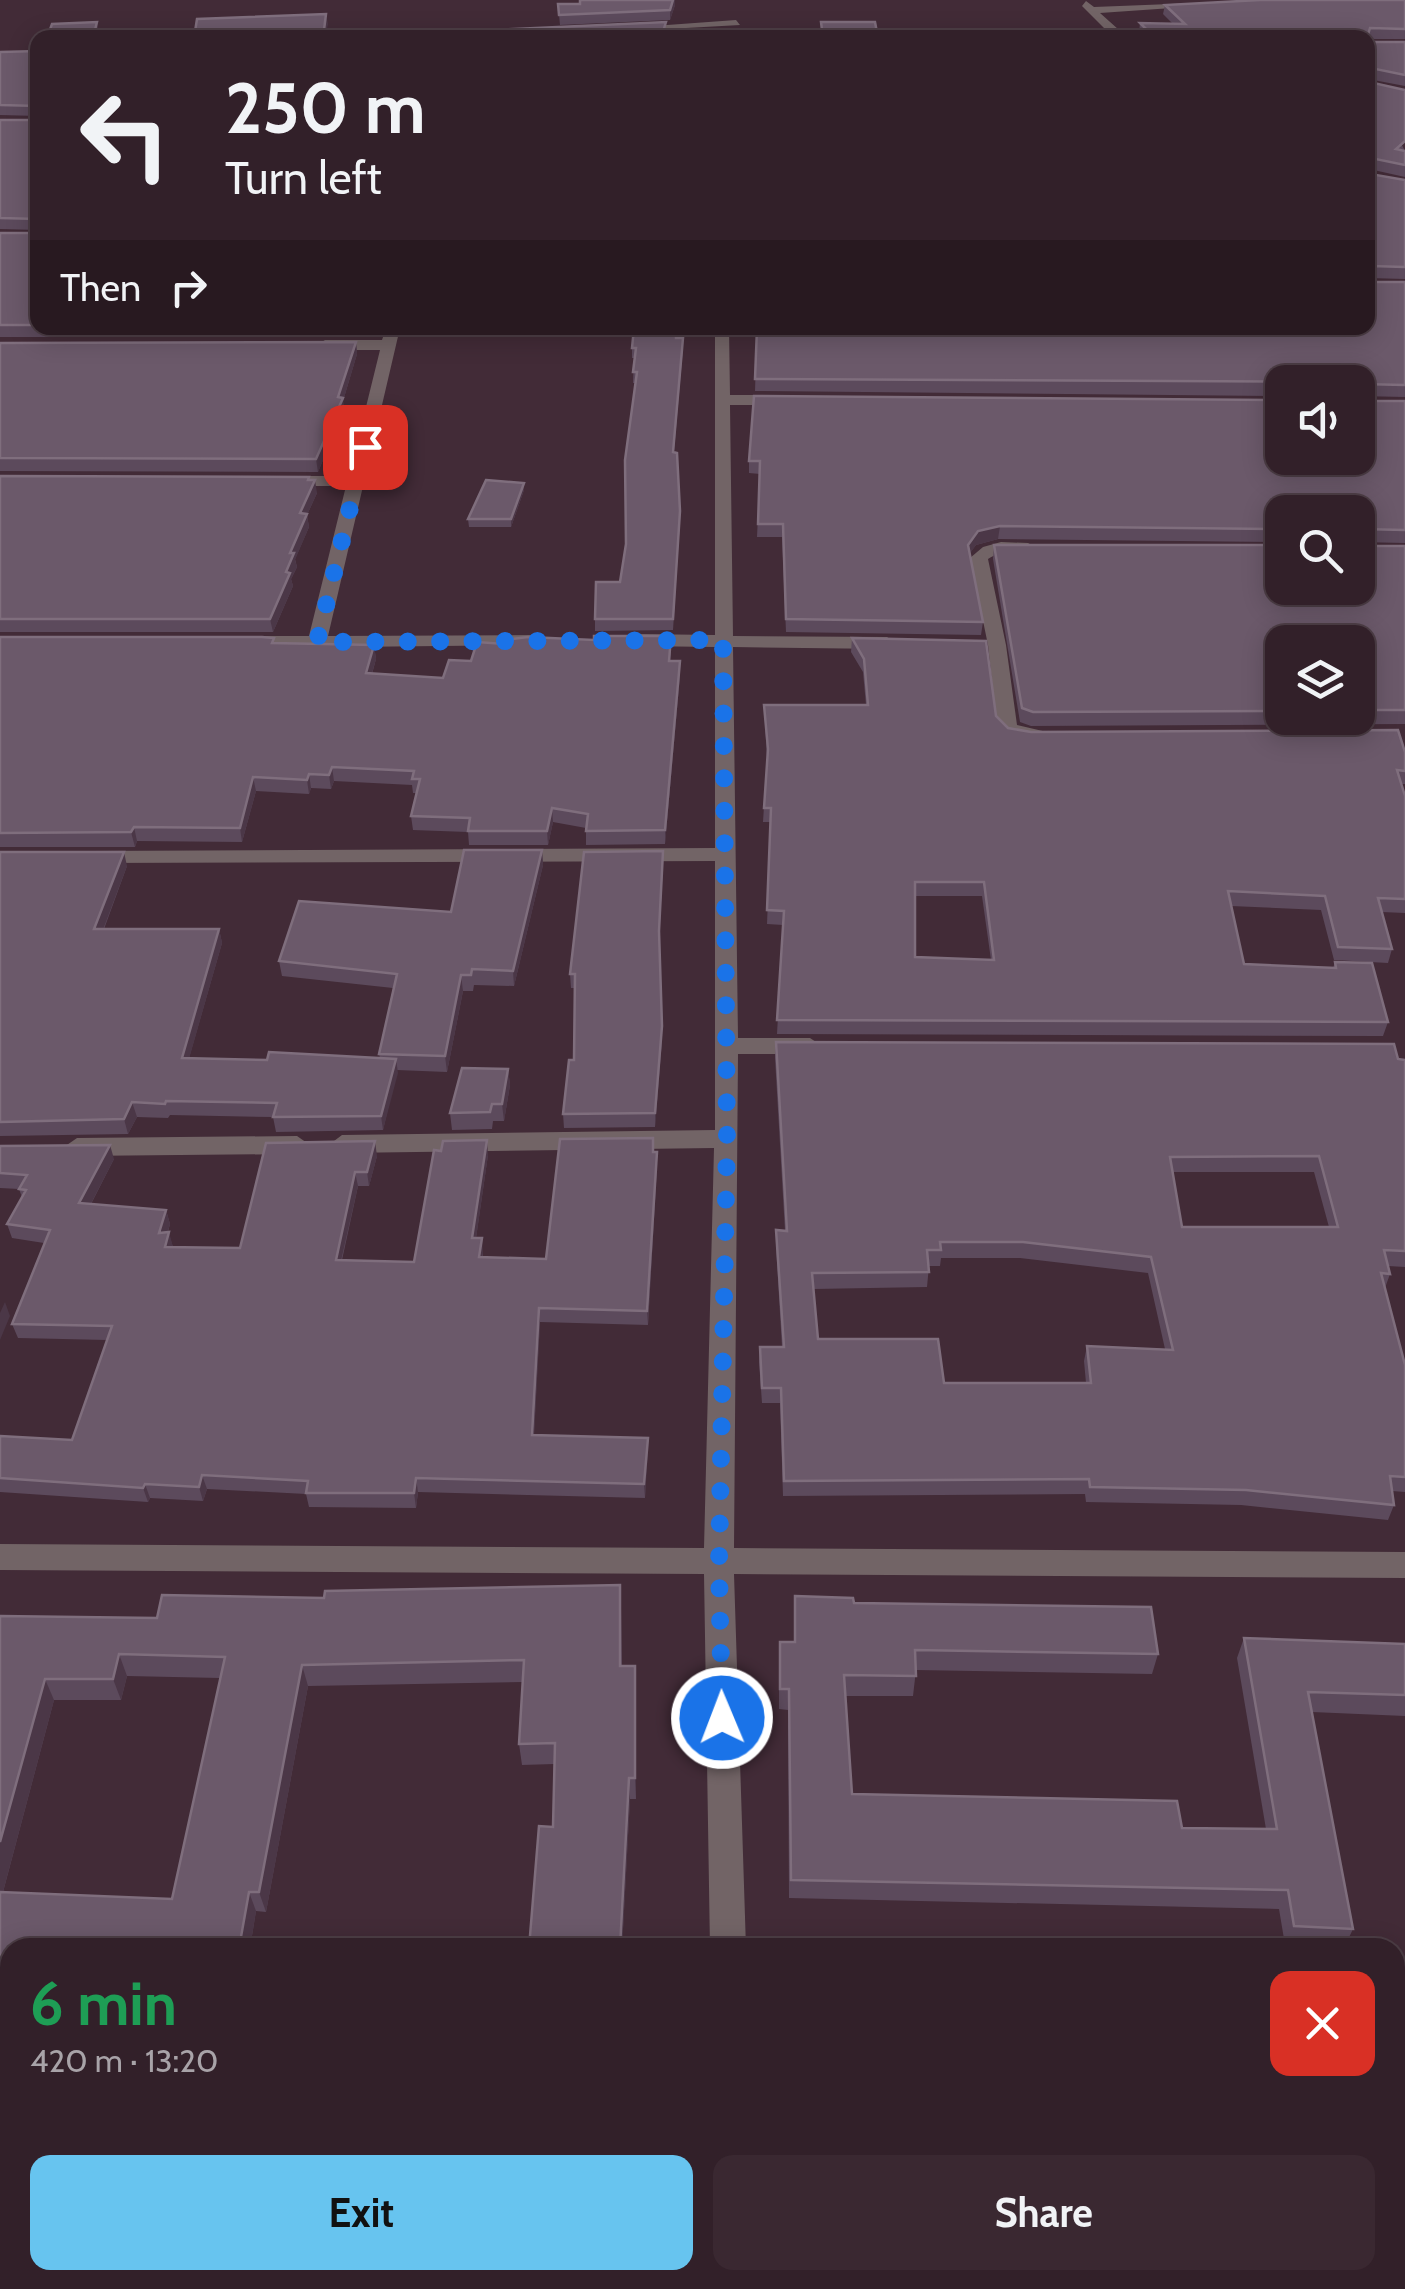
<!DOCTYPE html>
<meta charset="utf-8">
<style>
:root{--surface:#322029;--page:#3a2831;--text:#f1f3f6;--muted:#a8a3a8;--line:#4d3e46;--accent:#67c4ef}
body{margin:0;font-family:Cabin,sans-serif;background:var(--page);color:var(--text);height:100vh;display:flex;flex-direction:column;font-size:38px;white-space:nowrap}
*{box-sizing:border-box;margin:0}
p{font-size:32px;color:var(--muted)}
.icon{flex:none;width:55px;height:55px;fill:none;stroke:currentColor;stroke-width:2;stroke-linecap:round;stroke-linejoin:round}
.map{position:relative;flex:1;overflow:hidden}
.details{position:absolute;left:0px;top:1938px;width:1405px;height:352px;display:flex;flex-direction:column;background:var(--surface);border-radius:30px 30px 0 0;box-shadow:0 5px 25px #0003,0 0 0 2px var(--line)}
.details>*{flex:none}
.banner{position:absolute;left:30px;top:30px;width:1345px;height:305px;border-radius:20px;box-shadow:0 5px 25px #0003,0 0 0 2px var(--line);background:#322029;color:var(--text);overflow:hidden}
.controls{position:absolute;left:1265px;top:365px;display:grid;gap:20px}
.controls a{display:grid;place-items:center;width:110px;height:110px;border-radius:20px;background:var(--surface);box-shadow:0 5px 25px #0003,0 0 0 2px var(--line);font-size:50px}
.pin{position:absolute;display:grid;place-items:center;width:85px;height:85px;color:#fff;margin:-42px;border-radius:20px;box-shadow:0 5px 15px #0006}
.me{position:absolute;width:110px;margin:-55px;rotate:359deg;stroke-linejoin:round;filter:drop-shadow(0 0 8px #0008)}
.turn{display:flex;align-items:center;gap:35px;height:210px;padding:0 30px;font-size:45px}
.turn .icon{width:130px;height:130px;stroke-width:2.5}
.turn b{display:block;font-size:70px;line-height:85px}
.then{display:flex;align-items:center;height:95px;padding:0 30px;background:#0003;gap:20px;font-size:38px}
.round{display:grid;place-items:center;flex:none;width:105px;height:105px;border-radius:20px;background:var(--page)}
.summary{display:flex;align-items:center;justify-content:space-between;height:170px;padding:0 30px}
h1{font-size:60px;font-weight:700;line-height:75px;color:#1e9e55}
.cta{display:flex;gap:20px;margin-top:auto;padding:20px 30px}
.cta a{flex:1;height:115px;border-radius:20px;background:var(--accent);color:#111;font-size:40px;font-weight:700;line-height:115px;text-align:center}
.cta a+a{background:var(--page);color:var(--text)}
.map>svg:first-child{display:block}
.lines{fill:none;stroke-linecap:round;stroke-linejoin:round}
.street{fill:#726466;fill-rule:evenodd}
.secondary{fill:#947f81;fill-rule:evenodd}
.wall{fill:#5c4a5c;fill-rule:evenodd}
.shaded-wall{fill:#4b3747}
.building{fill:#6b596a;stroke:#7f6e7d;stroke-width:2.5;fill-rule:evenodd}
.route{stroke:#1a73e8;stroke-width:18;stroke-dasharray:0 32.4}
</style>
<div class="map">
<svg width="1405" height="2289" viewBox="0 0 1405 2289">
<rect width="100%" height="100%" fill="#422b37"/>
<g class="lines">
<g class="street">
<path d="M1086,1L1094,7L1196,3L1201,6L1100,13L1128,38H1114L1082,6Z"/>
<path d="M736,20L740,25L632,31L626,28Z"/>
<path d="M506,31L502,36L397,38L402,35Z"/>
<path d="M386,328H400L328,636L537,635L546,641L544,645L242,648L233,642L242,636H309L346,486H285L277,481L285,476H349L380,350H325L317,345L325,340H382Z"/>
<path d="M715,328H729L730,395H788L796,400L788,405H730L733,636L887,637L896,643L887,649L733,647L738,1038H810L822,1046L810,1054H738L734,1548L1405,1552V1578L734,1574L746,1948H710L704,1574L0,1570V1544L704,1548L714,1148L342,1153L330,1144L342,1135L715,1130V861L90,863L79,857L90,851L715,848V647L637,646L628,640L637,634L715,635Z"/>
<path d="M1001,542L1028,543L1037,548C1023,559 1003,548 988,559L1006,645L1017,725L1047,732V740L1007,738L997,727L988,645L970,558L983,547Z"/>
<path d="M297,1136L310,1145L297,1154L77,1156L64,1147L77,1138Z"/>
<rect x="715" y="2280" width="40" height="9"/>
<path d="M1337,2280H1377L1379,2289H1339Z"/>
</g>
<g class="secondary">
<rect x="0" y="2180" width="10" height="38"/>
<rect x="1395" y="2182" width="10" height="38"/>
</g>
</g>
<g class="wall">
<path d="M1405,0V39H1368L1370,42H1405V86L1368,79L1405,151V177L1369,169L1370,174L1405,180V279L1368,278L1371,282H1405V397L1358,396V398L1361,401H1405V543L1358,542L1361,546H1405V724L1031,726L1020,722L993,559L994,545L1358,588L1282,512V542L998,539L976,545L969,554L983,622L981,635L786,632L782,537H757L760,474L749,473V461L1282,400L1358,382H1282V396L755,391L757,328H1368V38H1143L1139,33L1140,23L1173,24L1163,14L1165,5ZM1282,642H1358V718H1282Z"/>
<path d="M558,4H580L675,5L670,20L560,25Z"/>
<path d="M38,51V116L0,115V52Z"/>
<path d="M38,118V230L0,229V120H36Z"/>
<path d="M38,231V328H365L362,337H0V233H35Z"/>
<path d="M676,338H683V348L674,452L680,522L673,630L595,631V619L620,582L626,544L635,383H633L634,358H632V348Z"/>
<path d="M356,342L357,354L343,401L344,410L318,472L0,471V343Z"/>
<path d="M0,476L309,477L317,493L307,515L309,527L295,559L297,567L291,579L293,586L273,632H0Z"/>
<path d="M524,483V490L511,527H469L468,519Z"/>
<path d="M0,637L374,645L376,659L372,674L443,678L471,661L671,650L670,661H680V675L665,844L586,845V828L553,822L548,845H469L468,832L413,830L411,816L416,793H413L412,785L334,781L331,789L311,788L309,794L256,791L242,842L137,841L135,847H0Z"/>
<path d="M852,638L996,716L1008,728L1031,732L1405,752V784H1401L1405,796V913L1382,912L1392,949L1388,963L1334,960L1321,910L1231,906L1244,964L1333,968L1335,962L1388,1022L1383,1036L777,1034L783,925L767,924L771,822H763L767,759L764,705H866L863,672L851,652ZM915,896H982L991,960L915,957Z"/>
<path d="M542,850L543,865L514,986L474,985L473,991H463L447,1072L397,1070L383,1130L276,1132L273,1117L170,1115L168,1118L137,1117L128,1134L0,1136V852L127,866L104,929H219L222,943L189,1058L267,1060L380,1058L379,1054L393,988L282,976L279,961L451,912Z"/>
<path d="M663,865L659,943L662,1040L655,1127L564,1128L563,1114L574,1060L575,988H571L570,974Z"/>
<path d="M776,1042L1405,1060V1267L1388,1266L1390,1274L1385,1288L1405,1365V1492L1392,1491L1394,1505L1388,1520L1241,1505L1086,1502L1085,1494L783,1496L780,1403H762L759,1362L760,1347H782L776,1246V1230L785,1231L775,1058ZM1173,1172H1314L1329,1227H1182ZM941,1258H1020L1148,1273L1165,1349L1087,1346L1084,1361L1086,1383H944L818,1339L814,1289L927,1287L929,1266H940Z"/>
<path d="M508,1069L510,1085L504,1121H493L492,1129L452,1130L450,1113Z"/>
<path d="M0,1146L114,1159L91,1204L166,1210L170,1224L168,1232L173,1247L240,1248L377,1156L369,1186H358L342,1260L414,1262L488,1155L476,1238L483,1253V1257L546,1259L654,1152L657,1166L648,1325L540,1322L534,1435L648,1438L645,1498L418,1492L416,1508L309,1507L306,1494L207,1489L203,1501L150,1498L148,1502L0,1492V1436L72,1440L107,1340L18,1338L12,1324L44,1243L12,1238L7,1224L22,1197L19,1189L0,1188Z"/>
<path d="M795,1596L854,1603L1158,1654L1152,1674L916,1670L913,1696H846L852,1794L1182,1828L1266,1829L1237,1658L1244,1638L1405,1644V1716L1312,1712L1353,1929L1344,1948L1285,1945L1279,1909L789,1898L788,1710L779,1709V1662L780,1642H794Z"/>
<path d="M621,1607L622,1666H635L636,1688V1799H630L622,1948H529L553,1827L554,1764L522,1765L519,1744L523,1682L308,1686L266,1912L256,1911L250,1948H10V2043H0V1616L157,1618ZM127,1676L220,1678L172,1899L3,1892L54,1700H121Z"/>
</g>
<g class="shaded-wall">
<path d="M673,0H675V5L670,20V10Z"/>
<path d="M326,14L328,24L325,38H323Z"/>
<path d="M97,22L99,32L98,38H93Z"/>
<path d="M356,342L357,354L343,401L344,410L318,472L316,459Z"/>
<path d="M309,477L311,490L315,480L317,493L307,515L309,527L295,560L297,567L291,579L293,586L273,632L270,619L290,553Z"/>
<path d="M524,483V490L511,527V519Z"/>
<path d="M1000,526L998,539L976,545L966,559L968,545L978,531Z"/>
<path d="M374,645L376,659L368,687L366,673Z"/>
<path d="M680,661V675L665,844V830Z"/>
<path d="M332,767L334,781L331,789L329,775Z"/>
<path d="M309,774L311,788L309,794L307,780Z"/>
<path d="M253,777L256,791L242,842L240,828Z"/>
<path d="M552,808L553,822L548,845L547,831Z"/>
<path d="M134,827L137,841L135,847L131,832Z"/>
<path d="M542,850L543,865L514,986L513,971Z"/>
<path d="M124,852L127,866L98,943L94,929Z"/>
<path d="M219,929L222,943L185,1073L182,1058Z"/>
<path d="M461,975L463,991L447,1072L445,1056Z"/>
<path d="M662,1026V1040L655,1127V1113Z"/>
<path d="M396,1059L398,1073L383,1130L381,1116Z"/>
<path d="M508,1069L510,1085L504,1121L502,1104Z"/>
<path d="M132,1102L137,1117L128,1134L124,1119Z"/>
<path d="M487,1140L488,1155L474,1252L472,1238Z"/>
<path d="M375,1141L377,1156L369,1186L367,1172Z"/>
<path d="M110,1145L114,1159L84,1217L79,1203Z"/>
<path d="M657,1152V1166L648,1325L647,1311Z"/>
<path d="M355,1172L358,1186L338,1274L336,1260Z"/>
<path d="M166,1210L170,1224L163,1247L159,1233Z"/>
<path d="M169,1232L173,1247H165Z"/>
<path d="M482,1238L483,1253L480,1272L479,1257Z"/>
<path d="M5,1302L10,1316L0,1340V1313Z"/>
<path d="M539,1308L540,1322L533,1449L532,1435Z"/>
<path d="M648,1438V1452L645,1498L644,1484Z"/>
<path d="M202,1475L207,1489L203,1501L199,1487Z"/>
<path d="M416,1478L418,1492L416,1508L414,1493Z"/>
<path d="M145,1484L150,1498L148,1502L143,1488Z"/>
<path d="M119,1654L127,1676L121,1700L113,1679Z"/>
<path d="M302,1665L308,1686L266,1912L259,1892Z"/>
<path d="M635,1666L636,1688V1799L635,1778Z"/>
<path d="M45,1679L54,1700L0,1903V1842Z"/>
<path d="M629,1778L630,1799L622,1948H620Z"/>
<path d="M249,1892L256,1911L250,1948H239Z"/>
</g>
<g class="building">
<path d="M580,0H673L670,10L559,15L558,4H580Z"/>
<path d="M1260,0H1405V29L1370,28L1367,38H1155L1140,23L1185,24L1165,5Z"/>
<path d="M326,14L323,38H194L197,19Z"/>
<path d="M97,22L93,38H47L52,24Z"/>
<path d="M666,22L661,38H470L468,31Z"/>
<path d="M821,22H875L878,38H823Z"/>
<path d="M1368,39L1370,42H1405V75L1371,68L1368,71Z"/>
<path d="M38,51V106L0,105V52Z"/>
<path d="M1368,75L1369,82L1405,90V141L1396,149L1405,151V165L1371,158L1368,161Z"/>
<path d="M38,118V219L0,218V120H36Z"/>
<path d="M1368,165L1370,174L1405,180V267L1371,266L1368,277Z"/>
<path d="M38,231V325H0V233H35Z"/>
<path d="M1368,279L1371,282H1405V385L1361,384L1358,397V382L755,379L757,328H1368Z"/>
<path d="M634,328H676V338H683L673,452L677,453L680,511L673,619H595L596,582H620L626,544L625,460L637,372H633L636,348H632Z"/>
<path d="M356,342L338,397L343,398L316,459L0,458V343Z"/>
<path d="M754,396L1282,400V458H1358V398L1361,401H1405V530L1361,529L1358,543L1361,546H1405V710H1358V642H1282V711L1033,712L1022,708L994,545H1282V588H1358V512H1282V529L1000,526L978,531L968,545L983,622L786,619L783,524H758L760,461H749Z"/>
<path d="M0,476L309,477L308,480H315L300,513L307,514L290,553H294L286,572L290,573L270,619H0Z"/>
<path d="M486,480L524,483L511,519H468Z"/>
<path d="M594,636H671L669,661H680L665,830L586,831L588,814L552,808L547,831H468L470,818L411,816L420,779H412L414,771L332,767L329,775L309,774L307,780L253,777L240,828L134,827L131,832L0,833V637H262L274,638L272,643L374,645L366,673L443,678L449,660L471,661L477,642L504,644L505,640L528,637L594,640Z"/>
<path d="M852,638L986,641L996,716L1008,728L1031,732L1398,730L1405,752V771L1397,770L1405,796V899L1378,898L1392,949L1338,947L1325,896L1228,891L1244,964L1336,968L1335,962L1372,963L1388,1022L777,1020L784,911L767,910L771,808H764L768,749L764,705H868L864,659ZM915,882H984L994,960L915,957Z"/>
<path d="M464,850H542L513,971L472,969L471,975H461L445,1056L379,1054L397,974L279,961L299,901L451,912Z"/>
<path d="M663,851L659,931L662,1026L655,1113L563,1114L569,1060H574L575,974H570L584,852Z"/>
<path d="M0,852H124L94,929H219L182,1058L267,1060L269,1052L396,1059L381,1116L273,1117L277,1103L166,1101L165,1104L132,1102L124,1119L0,1122Z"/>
<path d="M776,1042L1394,1044L1398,1059L1405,1060V1251L1384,1250L1390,1274L1381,1273L1405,1365V1477L1390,1476L1394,1505L1246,1490L1090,1487L1089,1479L784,1481L781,1388H762L760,1347H784L776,1230L787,1231ZM1319,1156L1338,1227H1182L1170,1157ZM940,1242H1023L1151,1257L1173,1350L1087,1346L1091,1383H944L938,1339H818L812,1273L929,1272L927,1250H941Z"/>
<path d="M462,1068L508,1069L502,1104H492L490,1112L450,1113Z"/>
<path d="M653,1138V1152H657L647,1311L539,1308L532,1435L648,1438L644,1484L416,1478L414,1493H306L308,1481L202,1475L199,1487L145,1484L143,1488L0,1478V1436L72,1440L112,1326L12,1324L50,1230L7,1224L26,1190L19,1189L27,1175L0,1173V1146L110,1145L79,1203L166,1210L159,1233L169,1232L165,1247L240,1248L266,1143L375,1141L367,1172H355L336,1260L414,1262L434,1150L441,1151L443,1141L487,1140L472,1238H482L479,1257L546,1259L560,1139Z"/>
<path d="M620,1585V1666H635V1778H629L620,1948H529L539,1826L553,1827L555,1743L519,1744L524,1660L302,1665L259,1892H249L239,1948H10V2025H0V1892L172,1899L225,1657L119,1654L113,1679H45L0,1842V1616L157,1618L162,1595L324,1598L325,1591Z"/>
<path d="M795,1596L853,1598L854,1603L1151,1607L1158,1654L915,1650L916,1676L844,1675L852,1794L1177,1801L1182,1828L1277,1829L1244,1638L1405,1644V1695L1308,1692L1353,1929L1294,1926L1288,1890L791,1880L789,1689H780V1642H795Z"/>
</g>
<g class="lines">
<path class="route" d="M365,447L317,642L723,640L727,1140L719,1564L722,1718"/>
</g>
</svg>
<div class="controls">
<a><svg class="icon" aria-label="sound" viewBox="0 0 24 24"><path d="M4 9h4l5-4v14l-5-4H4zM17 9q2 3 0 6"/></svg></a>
<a><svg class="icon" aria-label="search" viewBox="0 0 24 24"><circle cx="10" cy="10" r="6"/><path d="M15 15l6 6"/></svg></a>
<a><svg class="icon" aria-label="layers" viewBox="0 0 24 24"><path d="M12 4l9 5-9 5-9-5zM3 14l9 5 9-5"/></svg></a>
</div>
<div class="pin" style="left:365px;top:447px;background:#d93025"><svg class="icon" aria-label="arrive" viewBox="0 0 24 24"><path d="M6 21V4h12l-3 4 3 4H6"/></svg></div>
<svg class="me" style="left:722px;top:1718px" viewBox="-20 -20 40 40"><circle r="17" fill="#1a73e8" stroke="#fff" stroke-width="3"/><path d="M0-11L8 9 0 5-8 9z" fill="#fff"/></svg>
<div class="banner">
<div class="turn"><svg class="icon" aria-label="left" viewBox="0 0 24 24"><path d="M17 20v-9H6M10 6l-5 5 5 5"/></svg><div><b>250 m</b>Turn left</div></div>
<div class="then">Then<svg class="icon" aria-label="right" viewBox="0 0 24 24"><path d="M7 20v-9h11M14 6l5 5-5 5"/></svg></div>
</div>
<section class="details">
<div class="summary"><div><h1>6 min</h1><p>420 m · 13:20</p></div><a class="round" style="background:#d93025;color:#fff"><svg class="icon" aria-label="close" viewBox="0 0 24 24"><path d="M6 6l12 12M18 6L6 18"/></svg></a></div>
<div class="cta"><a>Exit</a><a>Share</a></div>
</section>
</div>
